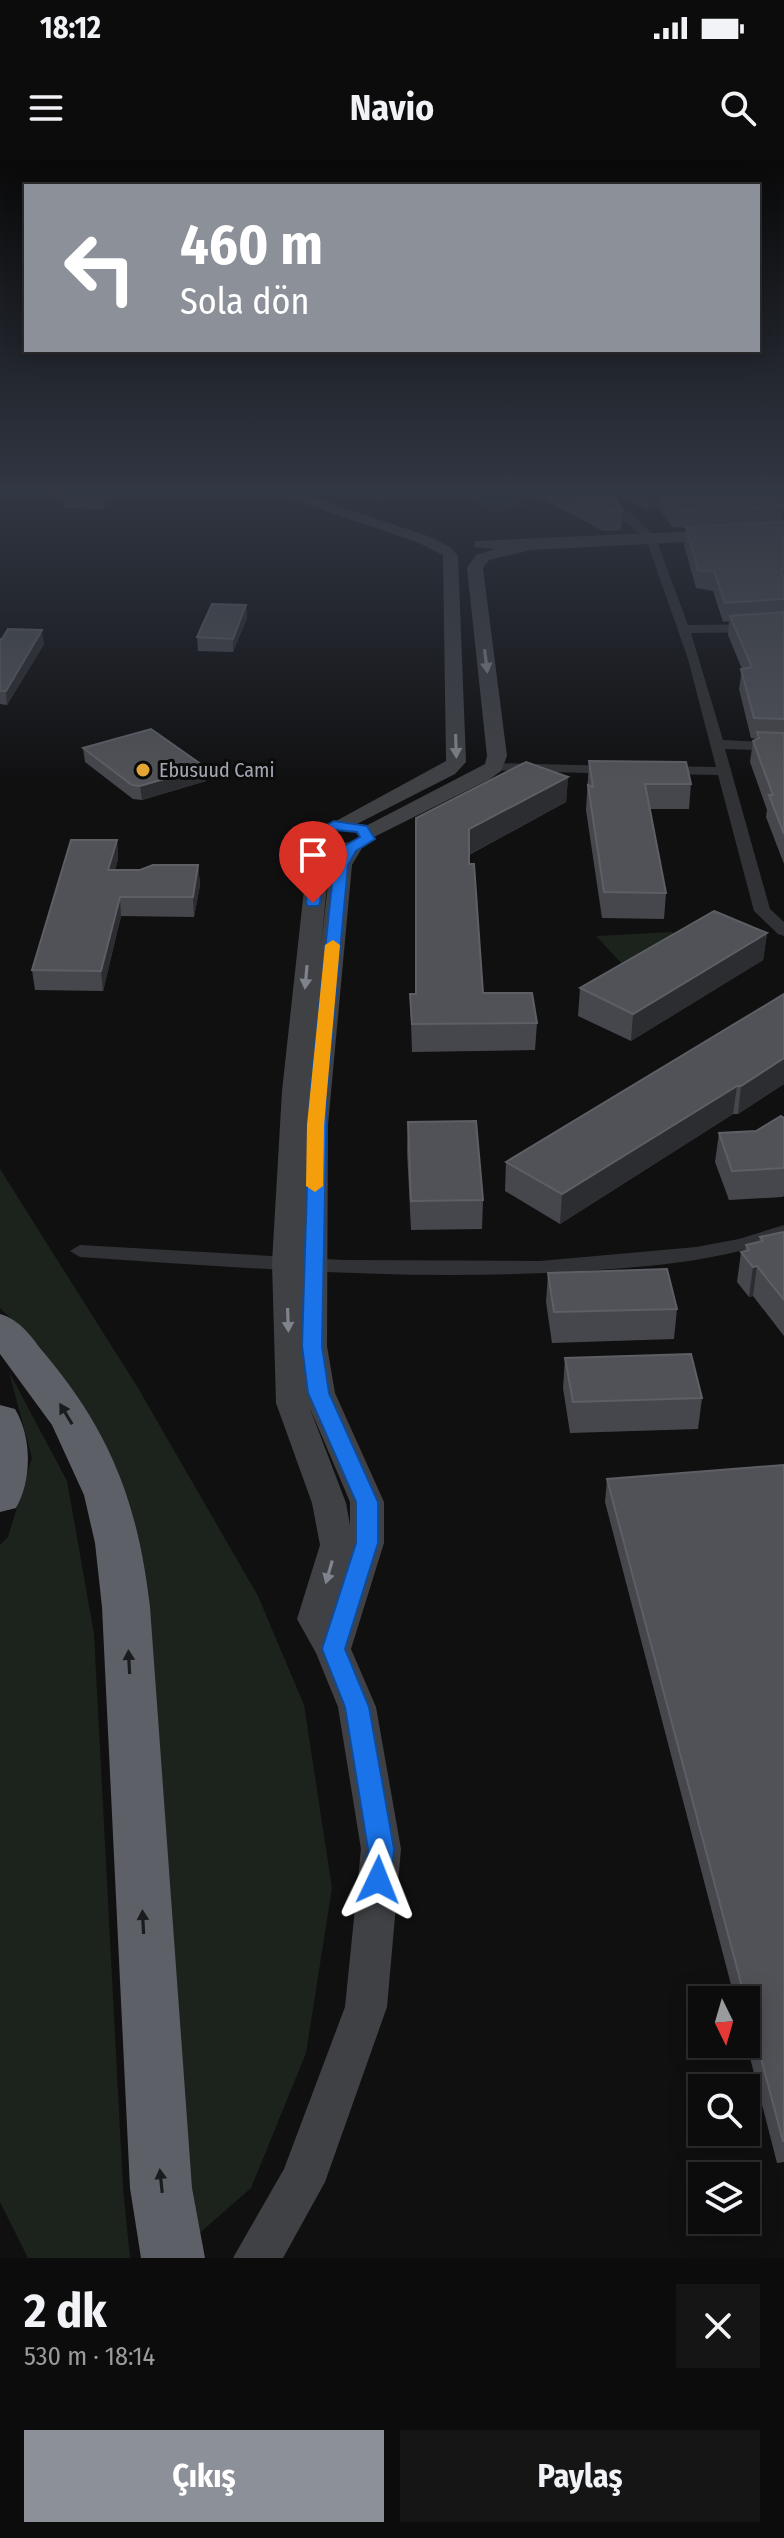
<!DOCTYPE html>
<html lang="tr">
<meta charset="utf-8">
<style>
:root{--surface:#0c0c0d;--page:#151516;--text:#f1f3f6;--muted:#9a9b9d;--line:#2c2c2e;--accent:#8c9099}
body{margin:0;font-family:"Fira Sans Condensed",sans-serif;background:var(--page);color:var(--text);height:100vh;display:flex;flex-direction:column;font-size:30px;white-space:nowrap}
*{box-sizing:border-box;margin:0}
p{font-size:26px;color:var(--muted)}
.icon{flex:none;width:44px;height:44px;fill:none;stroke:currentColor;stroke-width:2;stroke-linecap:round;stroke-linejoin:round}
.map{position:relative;height:2098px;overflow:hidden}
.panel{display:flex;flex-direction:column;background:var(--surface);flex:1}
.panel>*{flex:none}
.banner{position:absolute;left:24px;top:24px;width:736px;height:168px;border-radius:0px;box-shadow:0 4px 20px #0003,0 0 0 2px var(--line);background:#8c9099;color:#fff;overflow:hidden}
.needle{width:52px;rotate:175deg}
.controls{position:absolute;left:688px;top:1826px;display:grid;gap:16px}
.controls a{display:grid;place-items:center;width:72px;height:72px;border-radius:0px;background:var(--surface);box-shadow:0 4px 20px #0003,0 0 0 2px var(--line);font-size:40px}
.pin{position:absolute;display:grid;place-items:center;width:68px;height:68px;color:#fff;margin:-82px -34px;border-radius:50% 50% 50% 0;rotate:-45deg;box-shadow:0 0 8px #0007}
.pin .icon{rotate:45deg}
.me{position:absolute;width:88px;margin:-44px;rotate:2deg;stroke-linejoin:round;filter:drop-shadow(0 0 6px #0008)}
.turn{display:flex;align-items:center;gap:28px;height:168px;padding:0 24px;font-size:36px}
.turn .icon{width:104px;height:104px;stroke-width:2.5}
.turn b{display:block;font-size:56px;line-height:68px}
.round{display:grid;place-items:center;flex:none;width:84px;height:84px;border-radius:0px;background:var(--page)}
.summary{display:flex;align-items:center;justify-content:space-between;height:136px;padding:0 24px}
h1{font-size:48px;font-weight:700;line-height:60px}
.button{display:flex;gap:16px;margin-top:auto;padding:16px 24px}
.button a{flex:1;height:92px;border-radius:0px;background:var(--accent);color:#fff;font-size:32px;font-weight:700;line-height:92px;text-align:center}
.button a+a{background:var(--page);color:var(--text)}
.status{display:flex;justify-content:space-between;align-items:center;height:56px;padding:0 40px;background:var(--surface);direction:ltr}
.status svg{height:22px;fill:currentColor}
header{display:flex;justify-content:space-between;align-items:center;height:104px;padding:0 24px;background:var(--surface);font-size:36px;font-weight:700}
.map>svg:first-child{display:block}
.green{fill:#1c231d}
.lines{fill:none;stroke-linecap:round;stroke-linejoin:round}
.street{fill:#313235;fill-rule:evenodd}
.secondary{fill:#3f4145;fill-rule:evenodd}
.highway{fill:#5d6066;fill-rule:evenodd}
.wall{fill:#46474c}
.shaded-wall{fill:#2c2d30}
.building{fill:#505257;stroke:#5d5f65;stroke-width:2}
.oneway{fill:#7f838b}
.oneway2{fill:#1b1c1e}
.route{fill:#1a73e8;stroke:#114b97;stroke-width:2}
.slow{fill:#f59e0b}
.poi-dot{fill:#e3a635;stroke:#0b0b0c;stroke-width:3}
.labels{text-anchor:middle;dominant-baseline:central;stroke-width:6;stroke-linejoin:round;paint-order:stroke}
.far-poi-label{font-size:20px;fill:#a2a7b1;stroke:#0b0b0c;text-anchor:start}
</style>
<div class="status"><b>18:12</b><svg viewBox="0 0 49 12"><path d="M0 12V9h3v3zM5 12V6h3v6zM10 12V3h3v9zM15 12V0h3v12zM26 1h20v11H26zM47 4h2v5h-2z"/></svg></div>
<header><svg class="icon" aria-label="menu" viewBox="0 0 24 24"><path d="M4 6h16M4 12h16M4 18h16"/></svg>Navio<svg class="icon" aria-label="search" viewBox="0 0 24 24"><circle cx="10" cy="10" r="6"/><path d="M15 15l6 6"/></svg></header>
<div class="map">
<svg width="784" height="2098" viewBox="0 0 784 2098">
<rect width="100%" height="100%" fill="#101011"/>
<g class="green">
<path d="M484,329H496L526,347L492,353L459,334Z"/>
<path d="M672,772L678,777L623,805L596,776Z"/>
<path d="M0,1009L138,1228L258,1436L304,1545L332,1728L306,1893L251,2028L187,2084L142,1429L117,1309L40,1187L0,1148Z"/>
<path d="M9,1212L67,1321L94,1474L123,2028L130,2098H28L0,2042V1385L8,1377L32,1298Z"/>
</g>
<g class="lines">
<g class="street">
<path d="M584,329H596L635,357L655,376L688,465L762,464L784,460V468L762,472L691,473L723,580L784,583V591L725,589L770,749L784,762V776L778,774L754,751L718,615L663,614L656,610L663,606L716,607L688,499L646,379Z"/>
<path d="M743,329H755L784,354V363Z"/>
<path d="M494,603L615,606L622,610L615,614L489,610V604Z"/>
<path d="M784,1065V1078C719,1101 650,1107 582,1111C414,1122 247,1108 80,1097L70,1091L80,1085L343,1100L540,1101L696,1087L739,1079Z"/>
</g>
<g class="secondary">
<path d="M263,329H286L431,377L451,388L458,396L466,602L455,614L343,671L333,665L336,661L446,601L443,395L419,383Z"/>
<path d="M784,367V377L531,390L489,400L483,408L507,596L501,611L490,619L374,677H360L356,673L360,669L485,604L487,596L467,408L476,395L495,389L475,387V381Z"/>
<path d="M320,678L331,684L321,787L330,705L343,683L351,682L362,688L352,705L328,965L327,1186L335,1233L384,1342V1383L351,1489L376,1547L401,1689L387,1847L325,2022L283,2098H233L284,2009L345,1847L361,1689L338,1547L316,1493L297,1459L320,1385L312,1343L276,1243L272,1103L282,931L309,684ZM309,1246L350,1342V1365L346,1343Z"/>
</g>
<g class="highway">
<path d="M0,1154C21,1160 32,1178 45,1194C112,1274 138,1345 150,1447L192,2028L205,2098H141L130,2028L102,1447L95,1383L84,1335L52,1265L0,1194Z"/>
<path d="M0,1245L15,1249C32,1277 32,1320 16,1348L0,1352Z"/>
</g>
</g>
<g class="wall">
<path d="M116,329L104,349L64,348L63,336Z"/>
<path d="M354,329H405L404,331L379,339Z"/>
<path d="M523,329H605L623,350L621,370L603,371Z"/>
<path d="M612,329H784V350L783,349L781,363L784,362V704L766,657L767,650L750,602L753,581L757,579L751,578L739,529L742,509L728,475L729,461L723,462L713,431L696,428L684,385L686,368L672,367L659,349L647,351Z"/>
<path d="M246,445L247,458L233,492L198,491L197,477Z"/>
<path d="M0,479L44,484L7,545L0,544Z"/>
<path d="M83,588L206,621L142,640L133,639L85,602Z"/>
<path d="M589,601L691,624L689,649H650L666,733L664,759L602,758L586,650Z"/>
<path d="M568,617L566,642L469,695L483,833L537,863L535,890L412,892L410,834H416V658Z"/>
<path d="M117,680L118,699L115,710H140L198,705L200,725L194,757L121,756L103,831L35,830L32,810Z"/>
<path d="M767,773L763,800L631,881L578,856L580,828Z"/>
<path d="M784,834V924L738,954H733L560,1064L505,1031L506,1002Z"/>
<path d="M784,958V1036L782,1037L729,1040L715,1002L719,973L756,971Z"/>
<path d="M408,962L483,1040L482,1069L411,1070L407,991Z"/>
<path d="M784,1073V1176L753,1136L749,1137L737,1122L741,1092L745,1091L746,1085L759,1082L760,1077Z"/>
<path d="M548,1113L677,1149L674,1179L552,1183L546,1142Z"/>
<path d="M565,1198L702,1238L698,1269L570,1273L563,1228Z"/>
<path d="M784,1305V2002L777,2003L746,1882V1840H735L605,1342L607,1319Z"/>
</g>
<g class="shaded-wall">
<path d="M108,329H116L104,349L103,337Z"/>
<path d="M379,329H405L404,331L379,339Z"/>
<path d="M660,332L659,349L647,351L649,333Z"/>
<path d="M246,445L247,458L233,492V479Z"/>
<path d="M42,470L44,484L7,545L6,531Z"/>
<path d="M205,607L206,621L142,640L140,626Z"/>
<path d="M568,617L566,642L468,695L469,669Z"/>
<path d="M117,680L118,699L110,730L108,710Z"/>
<path d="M198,705L200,725L194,757L193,737Z"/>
<path d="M120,737L121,756L103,831L101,811Z"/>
<path d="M767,773L763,800L631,881L633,854Z"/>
<path d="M784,898V924L738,954L741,926Z"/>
<path d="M737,926L733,954L560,1064L562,1034Z"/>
<path d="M757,1106L753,1136L749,1137L753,1107Z"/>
</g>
<g class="building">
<path d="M67,329H108L103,337L63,336Z"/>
<path d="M561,329H605L613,336L623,350L605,351Z"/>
<path d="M642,329H692L738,348L714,329H761L783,347L682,351L673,349L660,332L649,333Z"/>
<path d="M784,362V409H781L784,418V439L725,443L714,412L698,410L686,367Z"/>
<path d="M212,444L246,445L233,479L197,477Z"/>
<path d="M784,452V559L754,558L741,509L752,507L730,456Z"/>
<path d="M8,469L42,470L6,531H0V479H2Z"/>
<path d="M151,569L205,607L140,626L132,625L83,588Z"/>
<path d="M757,572L784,573V674L769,635H773L753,581L759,578Z"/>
<path d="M589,601L686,602L691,624H645L666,733L604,732L588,625L593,627Z"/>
<path d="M526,602L568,617L469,669V704H474L483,833H532L537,863L412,864L410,834H416V658Z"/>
<path d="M71,680H117L108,710H140L153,705H198L193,737H120L101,811L32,810Z"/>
<path d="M714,751L767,773L633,854L580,828Z"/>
<path d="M784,834V898L741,926H737L562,1034L506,1002Z"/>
<path d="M781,956L784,958V1008L732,1011L719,973L756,971Z"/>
<path d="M476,961L483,1040L411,1041L408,962Z"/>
<path d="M783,1072L784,1073V1140L757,1106L753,1107L741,1092L749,1090L746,1085L763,1081L760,1077Z"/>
<path d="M667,1109L677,1149L554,1152L548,1113Z"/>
<path d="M691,1194L702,1238L573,1242L565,1198Z"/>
<path d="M784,1305V1981H783L607,1319Z"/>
</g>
<defs><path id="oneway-solid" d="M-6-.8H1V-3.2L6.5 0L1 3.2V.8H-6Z" transform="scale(2)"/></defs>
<g class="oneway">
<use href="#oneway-solid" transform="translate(486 501) rotate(83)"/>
<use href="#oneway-solid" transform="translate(456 586) rotate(88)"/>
<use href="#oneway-solid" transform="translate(306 817) rotate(95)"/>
<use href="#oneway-solid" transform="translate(288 1160) rotate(88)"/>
<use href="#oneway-solid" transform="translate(329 1412) rotate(106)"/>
</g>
<g class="oneway2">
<use href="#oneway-solid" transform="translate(66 1254) rotate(-121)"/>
<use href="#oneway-solid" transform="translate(129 1502) rotate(-93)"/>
<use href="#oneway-solid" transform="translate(143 1762) rotate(-93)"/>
<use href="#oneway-solid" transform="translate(161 2021) rotate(-96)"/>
</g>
<linearGradient id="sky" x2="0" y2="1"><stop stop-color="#090909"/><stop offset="0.53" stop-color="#313743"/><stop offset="1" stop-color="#313743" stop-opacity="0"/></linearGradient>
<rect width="784" height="623" fill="url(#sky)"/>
<path class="route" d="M334,661L367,666L375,679L356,691L348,705L327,932L322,1186L329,1233L378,1342V1383L345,1489L369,1547L394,1689L391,1720L387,1728L378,1732L369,1728L365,1720L368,1689L345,1547L322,1489L356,1383V1342L308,1233L302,1186L310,932L334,705L346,685L360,677L357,672L336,670L324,677L327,684L320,743L318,746H308L306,743L313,684L309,675Z"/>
<path class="slow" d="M333,780L340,785L324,965L323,1026L315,1032L306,1026L307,965L325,785Z"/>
<circle class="poi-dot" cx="143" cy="610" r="8"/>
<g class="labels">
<g class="far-poi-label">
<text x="159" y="610">Ebusuud Cami</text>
</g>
</g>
</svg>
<div class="controls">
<a><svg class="needle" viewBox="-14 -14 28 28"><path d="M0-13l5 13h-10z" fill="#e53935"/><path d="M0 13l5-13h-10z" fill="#9a9b9d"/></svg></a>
<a><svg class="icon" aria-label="search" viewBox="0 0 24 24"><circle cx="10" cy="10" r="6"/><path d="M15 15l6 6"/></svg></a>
<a><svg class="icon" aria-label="layers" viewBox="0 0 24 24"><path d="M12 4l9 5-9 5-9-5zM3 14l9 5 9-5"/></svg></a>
</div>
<div class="pin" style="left:313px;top:743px;background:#d93025"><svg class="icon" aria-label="arrive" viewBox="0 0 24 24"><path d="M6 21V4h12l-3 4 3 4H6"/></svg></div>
<svg class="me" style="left:378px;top:1720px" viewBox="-20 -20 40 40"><path d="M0-17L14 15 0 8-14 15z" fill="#1a73e8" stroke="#fff" stroke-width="4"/></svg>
<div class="banner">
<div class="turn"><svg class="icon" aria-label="left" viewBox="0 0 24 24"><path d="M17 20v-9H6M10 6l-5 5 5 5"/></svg><div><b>460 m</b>Sola dön</div></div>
</div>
</div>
<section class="panel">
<div class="summary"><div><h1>2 dk</h1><p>530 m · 18:14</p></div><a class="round"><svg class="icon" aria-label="close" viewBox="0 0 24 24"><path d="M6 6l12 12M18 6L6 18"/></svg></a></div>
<div class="button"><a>Çıkış</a><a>Paylaş</a></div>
</section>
